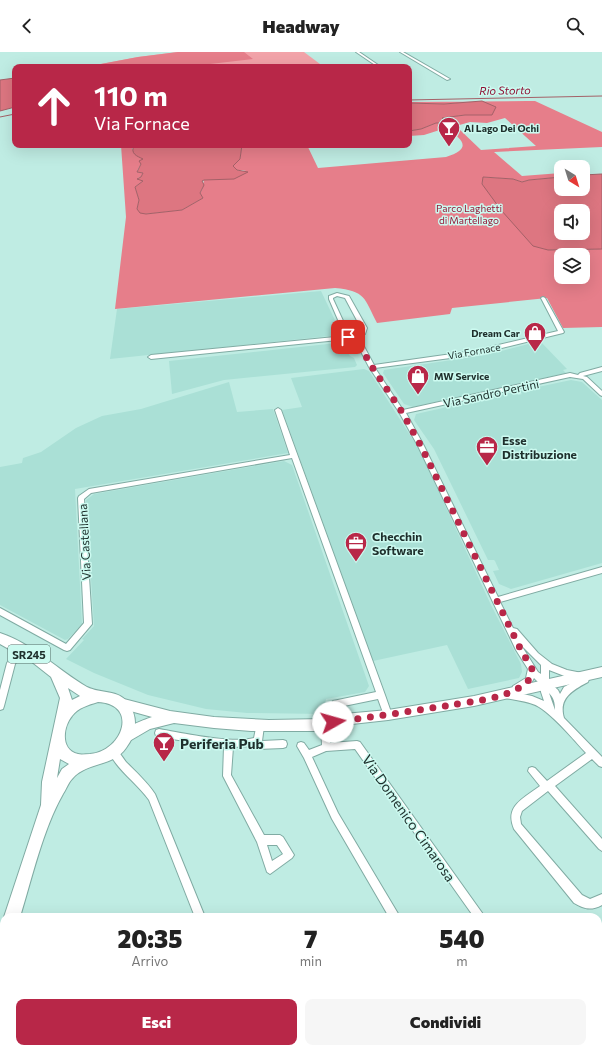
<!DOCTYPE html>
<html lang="it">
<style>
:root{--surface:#fff;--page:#f6f6f6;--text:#222;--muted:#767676;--accent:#b82748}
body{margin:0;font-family:Commissioner,sans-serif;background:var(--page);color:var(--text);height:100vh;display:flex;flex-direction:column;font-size:15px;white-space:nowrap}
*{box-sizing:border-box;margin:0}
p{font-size:13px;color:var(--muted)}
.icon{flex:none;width:22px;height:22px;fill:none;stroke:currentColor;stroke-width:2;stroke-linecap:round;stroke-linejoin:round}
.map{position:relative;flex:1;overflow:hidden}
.details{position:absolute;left:0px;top:861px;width:602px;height:140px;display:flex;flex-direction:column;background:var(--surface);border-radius:12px 12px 0 0;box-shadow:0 4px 16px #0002}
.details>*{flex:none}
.top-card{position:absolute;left:12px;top:12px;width:400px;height:84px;border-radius:8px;box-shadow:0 4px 16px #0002;background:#b82748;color:#fff;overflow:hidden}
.needle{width:26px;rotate:142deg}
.buttons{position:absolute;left:554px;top:108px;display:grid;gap:8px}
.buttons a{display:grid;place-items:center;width:36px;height:36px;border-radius:8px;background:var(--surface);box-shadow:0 4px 16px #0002;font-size:20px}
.pin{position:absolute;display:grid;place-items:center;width:34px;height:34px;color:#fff;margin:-17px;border-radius:8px;box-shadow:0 2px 6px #0006}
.me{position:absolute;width:44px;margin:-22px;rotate:83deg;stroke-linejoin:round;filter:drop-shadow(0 0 3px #0008)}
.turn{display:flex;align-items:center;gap:14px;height:84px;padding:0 16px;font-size:18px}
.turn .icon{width:52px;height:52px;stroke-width:2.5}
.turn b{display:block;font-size:28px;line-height:34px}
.eta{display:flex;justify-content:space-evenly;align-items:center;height:68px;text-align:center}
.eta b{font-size:24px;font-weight:800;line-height:28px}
.primary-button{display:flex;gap:8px;margin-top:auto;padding:8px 16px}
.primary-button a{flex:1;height:46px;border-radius:8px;background:var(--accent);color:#fff;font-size:16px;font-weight:800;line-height:46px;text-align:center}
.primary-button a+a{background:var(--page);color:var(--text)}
header{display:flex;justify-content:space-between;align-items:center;height:52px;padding:0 16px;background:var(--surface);font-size:18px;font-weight:800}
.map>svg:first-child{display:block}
.built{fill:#aae0d6}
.green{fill:#f2a3a9}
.forest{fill:#e67e8a;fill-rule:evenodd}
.water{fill:#dd7681;stroke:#a46168;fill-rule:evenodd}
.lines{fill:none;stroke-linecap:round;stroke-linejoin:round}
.stream{stroke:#a46168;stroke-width:1}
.street-casing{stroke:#80aba3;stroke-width:2}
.secondary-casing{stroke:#80aba3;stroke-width:2}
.primary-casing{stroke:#80aba3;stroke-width:2}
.street{fill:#fff;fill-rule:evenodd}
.secondary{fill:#fff;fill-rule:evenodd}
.primary{fill:#fff;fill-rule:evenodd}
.route{stroke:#b82748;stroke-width:7;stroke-dasharray:0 12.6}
.labels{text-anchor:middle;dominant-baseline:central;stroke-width:3;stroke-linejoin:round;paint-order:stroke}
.far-poi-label{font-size:10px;font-weight:bold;fill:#1e2f2c;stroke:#ccfaf0;text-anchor:start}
.far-park-label{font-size:10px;fill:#951837;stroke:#ccfaf0}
.far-street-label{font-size:10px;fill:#1e2f2c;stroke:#ccfaf0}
.far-water-label{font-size:11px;font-style:italic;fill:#8f0f32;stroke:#ccfaf0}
.shield{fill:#ccfaf0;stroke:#526c67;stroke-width:1}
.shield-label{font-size:11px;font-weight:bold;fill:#1e2f2c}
.street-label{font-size:12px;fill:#1e2f2c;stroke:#ccfaf0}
.poi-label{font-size:12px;font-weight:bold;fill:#1e2f2c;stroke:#ccfaf0;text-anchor:start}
.near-poi-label{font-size:14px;font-weight:bold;fill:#1e2f2c;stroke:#ccfaf0;text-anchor:start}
.near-street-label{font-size:14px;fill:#1e2f2c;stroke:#ccfaf0}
</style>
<header><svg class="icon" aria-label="back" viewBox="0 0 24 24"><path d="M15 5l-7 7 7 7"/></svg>Headway<svg class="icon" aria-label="search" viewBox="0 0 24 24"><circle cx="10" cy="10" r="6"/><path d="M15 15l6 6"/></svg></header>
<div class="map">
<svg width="602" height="1001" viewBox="0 0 602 1001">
<rect width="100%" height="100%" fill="#bfece3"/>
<g class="built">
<path d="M321,239L341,281L339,283L110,307L117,257Z"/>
<path d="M540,289L567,317L563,318L566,321L413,355L404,352L383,321L384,318L486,303Z"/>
<path d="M346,290L350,299L348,301L350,304L354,306L357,313L355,315L224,328L172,342L169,309Z"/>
<path d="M364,317L369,319L419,397L491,553L521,612L522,620L519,626L468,637L447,593L373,609L282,358L302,355L291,326Z"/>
<path d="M571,328L582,330L602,348V511L511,537L499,532L493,519L499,518L495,509L494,508H488L434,397L414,368L416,362L515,340L518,343L522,342L519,339Z"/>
<path d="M229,330L237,360L273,357L288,401L75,437L82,572L68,587L65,588L0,553V415L22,411L23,406L41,400L76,376L102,364L141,357Z"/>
<path d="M284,409L292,413L369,634L365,640L326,647L323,662L247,661L206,657L148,643L94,621L66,607L84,588L82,587L94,574L86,448L94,442Z"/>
</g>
<path class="green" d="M178,0H304L324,15H85L138,5Z"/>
<g class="forest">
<path d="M178,0H244L253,7L210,12L209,15H85L138,5Z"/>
<path d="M482,49L444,52L409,51V50L527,49H535L602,80V95L494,100L522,124L561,121V125L529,128L522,130L513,127L484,125L482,132L548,198L602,197V275L563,276L547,246L452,256L450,262L377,271C364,246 366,239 335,236L115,257L126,165L121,93H134L132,97L144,107L138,117L137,120L143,121L141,125L138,126L143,129L135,135L139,148L137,157L146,162L172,159L182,158L203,146L200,141L202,138L204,128L246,118H237L233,114L240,107L242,93H307L318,116L446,105C472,97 464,88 446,76L424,83L409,84V79L421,77L436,71H446L442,66L465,63ZM505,66L536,94L481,98L456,74L470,70L487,71ZM561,203H583V225H561Z"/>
</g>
<g class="water">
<path d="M15,26V55L0,59V28Z"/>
<path d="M482,49L496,55L492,63H465L442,66L447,71H436L421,77L409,79V51L444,52Z"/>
<path d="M134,93H242L240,107L233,114L237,118L248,120L234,127L204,128L202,129L204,133L200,141L203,146L182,158L146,162L140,161L137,157L139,148L135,135L143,129L137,127L141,125L143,121L137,120L141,112L139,109L143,107C137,104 130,102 134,93Z"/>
<path d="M602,122V197L548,198L533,194L501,158L482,132L483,125L513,127L522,130L529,128L561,125V137H583V123ZM561,159H583V181H561Z"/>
</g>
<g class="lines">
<g class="stream">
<path d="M409,48L602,44"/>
<path d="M0,65L15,62"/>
</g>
<g class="street-casing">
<g id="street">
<path d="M356,0H359L381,15H378Z"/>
<path d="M400,0H403L450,27L447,28Z"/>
<path d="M337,241L349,244L367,276L365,282L357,285L360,287L374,313L473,299L558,279L541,246L543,245L545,246L564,280L563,281L473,303L375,316L403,358L570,321L578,323L580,321L602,315V319L583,324L587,325L602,339V344L600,343L583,327L570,325L406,361L424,394L498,545L602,515V521L500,550L513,576L517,577L538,601L552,612L567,618L582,621V624L585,623L588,624L589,627L588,630C573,638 558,646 564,666L602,705V715L599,714L592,707L555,734L602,787V799L599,797L548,739L522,759L520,765L521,772L582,843L590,847L602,842V853C591,859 584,857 574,851L514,777C504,754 524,746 540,734L528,719L529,716L532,715L535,716L547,729L586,701C573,687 555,665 539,655C530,649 517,649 506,646L505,643L506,640L509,639L532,644L544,649L541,640V633L534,626C531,633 523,638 516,641L513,640L512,637L513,634L526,626L528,617L516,598L418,394L399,360L369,315L355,288L348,287L151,307L148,305L151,303L345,284L329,247V244ZM337,244L345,246L361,276V280L350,284L333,247V246ZM521,593L541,613V622L538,620ZM549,618L567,625L579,627L564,635L560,642L558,638L549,630ZM549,641C554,646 555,651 555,658Z"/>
<path d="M278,356L281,358L385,643L392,663L391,666L388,667L385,666L378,647L339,655C335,662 339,666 336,672L333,673L330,672C326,663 329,657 333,649L376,640L292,406L91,441L84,447L92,572L70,598L67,599L64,598L0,563V556L66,592L84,571L78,446L79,444L89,437L290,403L275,358Z"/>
<path d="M21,594L24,595L25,597L15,612L4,654L3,657L0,658V638L7,611L18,595Z"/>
<path d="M325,669L328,670L329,673L330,691L357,689L360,690L485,865H474L355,697L326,699L312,705L338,761L400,865H389L332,767L304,706L297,694L298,691L301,690L304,691L309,698L322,693L321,673L322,670Z"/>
<path d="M260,670L263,671L264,674L262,689L283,688L286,689L287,692L286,695L283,696L258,697L253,694L233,695L231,723L264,783H280L283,785L294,803L292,806L270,822L267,820L257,790L223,724L224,695L159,685L156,684L155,681L156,678L159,677C182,681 233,692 254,686L257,671ZM267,793H277L283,802L272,809Z"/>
<path d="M113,696C119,698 122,705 126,710C136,720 147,730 155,742L205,865H195L149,748C137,731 117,718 109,700L110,697Z"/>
<path d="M602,973V987L598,989V975Z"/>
<path d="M248,997H260L261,1001H249Z"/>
<path d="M479,997H492L494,1001H481Z"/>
<path d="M577,997H591L589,1001H575Z"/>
</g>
</g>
<g class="secondary-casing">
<path id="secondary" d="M602,615V625L474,654L388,668L334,674L325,679H251L214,676L174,671L150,677L126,691L122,689L120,685C125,674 141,669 152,665L116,655L114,651L116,647L120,646L170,659L214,665L269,668L324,667L333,663L388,658L474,644Z"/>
</g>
<g class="primary-casing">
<g id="primary">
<path d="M0,581C33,592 58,618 87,635C101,642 118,637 128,651C139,665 136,683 126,696C113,715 86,710 72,727C68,731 66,738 63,742C43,777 32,826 20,865H4L41,753L42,730L60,646L51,625L32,610L0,592ZM68,636L80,644L72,648ZM98,650C139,652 123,699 90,702C86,702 81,703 78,702C60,698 63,675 72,664C78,656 88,653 98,650ZM60,707L69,712L62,717L57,726Z"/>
<path d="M4,882V911L0,912V884Z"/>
</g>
</g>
<use href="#street" class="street"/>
<use href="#secondary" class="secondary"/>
<use href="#primary" class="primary"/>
</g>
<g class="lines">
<path class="route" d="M333,670C372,665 412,659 451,653C474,649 507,647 526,631C530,628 531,622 532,617L520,596L421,394L402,360L372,315L356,287L348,285"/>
</g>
<defs>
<g id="bar-pin" transform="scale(1.15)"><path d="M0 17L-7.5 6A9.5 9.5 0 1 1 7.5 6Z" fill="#b82748" stroke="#ccfaf0"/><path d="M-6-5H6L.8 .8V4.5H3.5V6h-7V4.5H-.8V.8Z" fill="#fff"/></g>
<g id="shop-pin" transform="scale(1.15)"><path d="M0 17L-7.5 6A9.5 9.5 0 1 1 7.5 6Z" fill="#b82748" stroke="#ccfaf0"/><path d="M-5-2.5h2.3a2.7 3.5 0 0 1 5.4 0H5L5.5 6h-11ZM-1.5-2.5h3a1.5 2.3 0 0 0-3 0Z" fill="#fff"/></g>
<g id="office-pin" transform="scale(1.15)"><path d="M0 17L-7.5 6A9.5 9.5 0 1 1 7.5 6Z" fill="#b82748" stroke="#ccfaf0"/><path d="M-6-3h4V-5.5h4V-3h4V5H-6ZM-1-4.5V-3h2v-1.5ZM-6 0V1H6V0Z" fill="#fff"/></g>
</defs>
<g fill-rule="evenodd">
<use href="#bar-pin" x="449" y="76"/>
<use href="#shop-pin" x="535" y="281"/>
<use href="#shop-pin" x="418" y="324"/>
<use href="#office-pin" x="487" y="395"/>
<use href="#office-pin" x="356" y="491"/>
<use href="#bar-pin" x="164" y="691"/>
</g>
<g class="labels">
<g class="far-poi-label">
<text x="464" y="76">Al Lago Dei Ochi</text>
<text x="520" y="281" text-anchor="end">Dream Car</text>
<text x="434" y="324">MW Service</text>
</g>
<g class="far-park-label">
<text x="469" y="156">Parco Laghetti<tspan x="469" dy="12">di Martellago</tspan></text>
</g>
<g class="far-street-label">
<text transform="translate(474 299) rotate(-10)">Via Fornace</text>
</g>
<g class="far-water-label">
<text transform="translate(505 38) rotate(-1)">Rio Storto</text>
</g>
<rect class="shield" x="8" y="593" width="42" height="18" rx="3"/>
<g class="shield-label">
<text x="29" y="602">SR245</text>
</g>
<g class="street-label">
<text transform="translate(491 341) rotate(-12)">Via Sandro Pertini</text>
<text transform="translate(84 490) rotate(-93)">Via Castellana</text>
</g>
<g class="poi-label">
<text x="502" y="388">Esse<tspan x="502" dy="14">Distribuzione</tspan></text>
<text x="372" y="484">Checchin<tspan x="372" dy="14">Software</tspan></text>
</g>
<g class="near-poi-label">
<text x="180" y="691">Periferia Pub</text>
</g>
<g class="near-street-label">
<text transform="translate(409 766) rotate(55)">Via Domenico Cimarosa</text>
</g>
</g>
</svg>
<div class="buttons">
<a><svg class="needle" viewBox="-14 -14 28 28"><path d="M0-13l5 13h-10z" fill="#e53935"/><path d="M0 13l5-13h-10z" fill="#767676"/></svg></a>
<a><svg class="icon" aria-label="sound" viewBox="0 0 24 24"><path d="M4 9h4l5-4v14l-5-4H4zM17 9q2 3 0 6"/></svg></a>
<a><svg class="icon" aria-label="layers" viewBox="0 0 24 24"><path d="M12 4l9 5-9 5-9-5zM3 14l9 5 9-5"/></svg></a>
</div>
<div class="pin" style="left:348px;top:285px;background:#d93025"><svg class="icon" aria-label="arrive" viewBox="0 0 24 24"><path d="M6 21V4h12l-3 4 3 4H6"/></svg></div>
<svg class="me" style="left:333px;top:670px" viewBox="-20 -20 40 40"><circle r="19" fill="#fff"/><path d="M0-13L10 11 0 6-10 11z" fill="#b82748"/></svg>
<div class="top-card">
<div class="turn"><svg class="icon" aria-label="ahead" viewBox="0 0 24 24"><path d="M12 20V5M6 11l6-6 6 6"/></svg><div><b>110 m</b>Via Fornace</div></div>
</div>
<section class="details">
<div class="eta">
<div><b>20:35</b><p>Arrivo</p></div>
<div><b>7</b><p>min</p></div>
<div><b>540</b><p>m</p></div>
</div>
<div class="primary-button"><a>Esci</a><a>Condividi</a></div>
</section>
</div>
